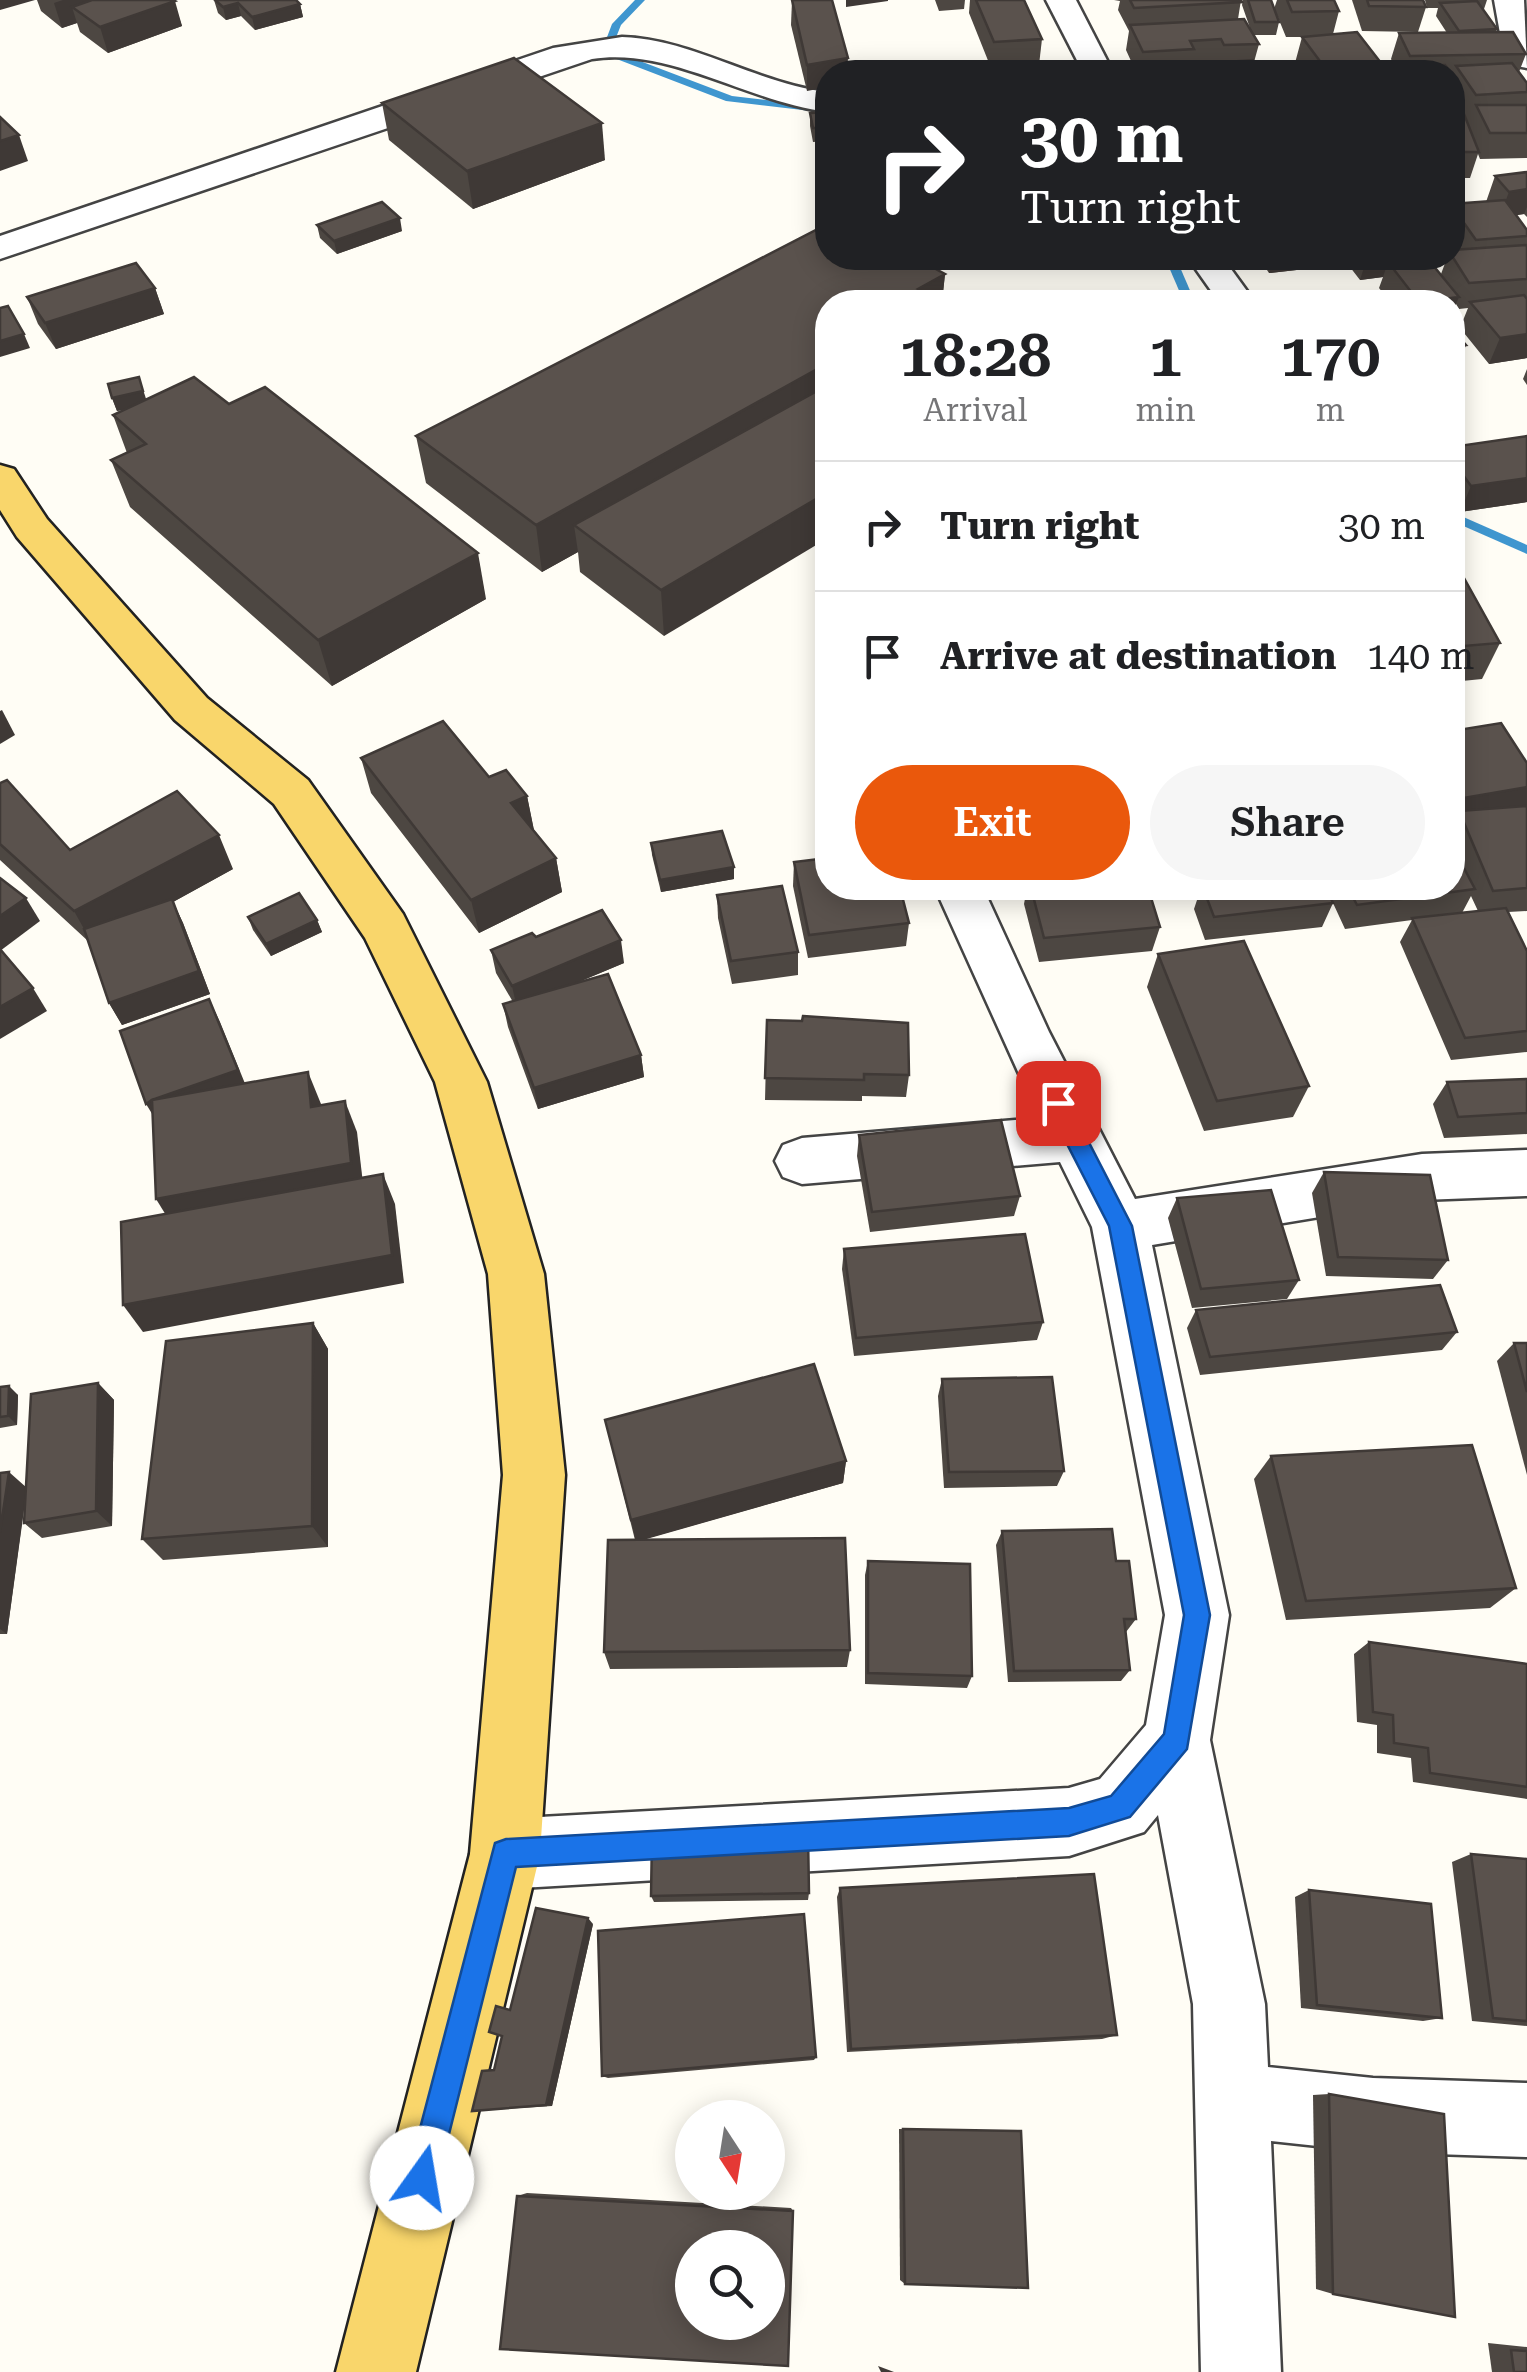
<!DOCTYPE html>
<style>
:root{--surface:#fff;--page:#f6f6f6;--text:#202124;--muted:#757577;--line:#e0e0e0;--accent:#ea580c}
body{margin:0;font-family:"Roboto Serif",serif;background:var(--page);color:var(--text);height:100vh;display:flex;flex-direction:column;font-size:38px;white-space:nowrap}
*{box-sizing:border-box;margin:0}
p{font-size:32px;color:var(--muted)}
.icon{flex:none;width:55px;height:55px;fill:none;stroke:currentColor;stroke-width:2;stroke-linecap:round;stroke-linejoin:round}
.map{position:relative;flex:1;overflow:hidden}
.details{position:absolute;left:815px;top:290px;width:650px;height:610px;display:flex;flex-direction:column;background:var(--surface);border-radius:40px;box-shadow:0 5px 25px #0003}
.details>*{flex:none}
.top-card{position:absolute;left:815px;top:60px;width:650px;height:210px;border-radius:40px;box-shadow:0 5px 25px #0003;background:#202124;color:#fff;overflow:hidden}
.needle{width:65px;rotate:168deg}
.tools{position:absolute;left:675px;top:2100px;display:grid;gap:20px}
.tools a{display:grid;place-items:center;width:110px;height:110px;border-radius:50%;background:var(--surface);box-shadow:0 5px 25px #0003;font-size:50px}
.pin{position:absolute;display:grid;place-items:center;width:85px;height:85px;color:#fff;margin:-42px;border-radius:20px;box-shadow:0 5px 15px #0006}
.me{position:absolute;width:110px;margin:-55px;rotate:13deg;stroke-linejoin:round;filter:drop-shadow(0 0 8px #0008)}
.turn{display:flex;align-items:center;gap:35px;height:210px;padding:0 40px;font-size:45px}
.turn .icon{width:130px;height:130px;stroke-width:2.5}
.turn b{display:block;font-size:70px;line-height:85px}
.eta{display:flex;justify-content:space-evenly;align-items:center;height:170px;text-align:center}
.eta b{font-size:60px;font-weight:600;line-height:70px}
.cta{display:flex;gap:20px;margin-top:auto;padding:20px 40px}
.cta a{flex:1;height:115px;border-radius:60px;background:var(--accent);color:#fff;font-size:40px;font-weight:600;line-height:115px;text-align:center}
.cta a+a{background:var(--page);color:var(--text)}
ul{padding:0;list-style:none}
li{display:flex;align-items:center;gap:30px;height:130px;padding:0 40px;border-top:2px solid var(--line)}
li div{flex:1}
li b{display:block;font-size:38px}
li em{font-style:normal}
.map>svg:first-child{display:block}
.lines{fill:none;stroke-linecap:round;stroke-linejoin:round}
.stream{fill:#3f96cf;fill-rule:evenodd}
.minor-casing{stroke:#444;stroke-width:5}
.major-casing{stroke:#222;stroke-width:5}
.minor{fill:#fff;fill-rule:evenodd}
.major{fill:#f9d66b;fill-rule:evenodd}
.wall{fill:#4d4742;fill-rule:evenodd}
.shaded-wall{fill:#3f3936}
.building{fill:#5a524d;stroke:#3f3936;stroke-width:2.5;fill-rule:evenodd}
.route{fill:#1a73e8;stroke:#114b97;stroke-width:2.5}
</style>
<div class="map">
<svg width="1527" height="2372" viewBox="0 0 1527 2372">
<rect width="100%" height="100%" fill="#fffdf5"/>
<g class="lines">
<g class="stream">
<path d="M635,0H645L621,25L611,50L732,96L828,107V113L726,101L601,53L612,24Z"/>
<path d="M1165,258H1176L1195,302H1184Z"/>
<path d="M1452,512L1527,545V554L1452,521Z"/>
</g>
<g class="minor-casing">
<g id="minor">
<path d="M1046,0H1076L1113,72H1083Z"/>
<path d="M1494,0H1524L1527,68L1516,66L1501,39Z"/>
<path d="M622,37C693,39 757,84 828,92V112C747,102 671,47 592,59L0,259V236L553,48Z"/>
<path d="M1188,258H1223L1255,302H1219Z"/>
<path d="M935,888H983L1049,1032L1135,1199L1422,1154L1527,1150V1196L1422,1200L1152,1245L1229,1615L1210,1740L1265,2004L1268,2067L1373,2078L1527,2083V2157L1373,2152L1271,2141L1281,2372H1201L1193,2004L1158,1815L1144,1832L1069,1856L505,1889L481,1878L470,1854L481,1830L505,1819L1069,1788L1100,1779L1146,1725L1165,1615L1092,1227L1060,1162L802,1184L783,1177L775,1161L783,1145L802,1138L1039,1118Z"/>
</g>
</g>
<g class="major-casing">
<path id="major" d="M0,465L14,469L47,519L207,698L308,780L403,914L487,1082L544,1274L565,1475L540,1854L416,2372H336L470,1854L503,1475L488,1274L435,1082L365,938L274,804L175,720L17,537L0,510Z"/>
</g>
<use href="#minor" class="minor"/>
<use href="#major" class="major"/>
</g>
<g class="wall">
<path d="M37,0H173L182,26L108,53L80,32L77,23L62,28L41,11Z"/>
<path d="M214,0L300,4L303,17L255,30L241,16L226,20L218,13Z"/>
<path d="M792,0H832L807,91L791,25Z"/>
<path d="M935,0H965L964,9L939,11Z"/>
<path d="M970,0H1024L1042,39L1039,65L991,68L969,13Z"/>
<path d="M1114,0H1241L1238,19L1250,28L1242,5L1243,0H1271L1274,9L1277,0H1334L1339,11L1333,34L1388,72H1302L1295,63L1302,37H1307H1286L1275,10L1279,22L1276,35H1254L1259,44L1254,62L1261,72H1136L1126,50L1129,31L1118,10L1120,1Z"/>
<path d="M1352,0H1423L1426,7L1418,32L1362,31Z"/>
<path d="M1425,0H1487L1484,9H1482L1497,29L1496,32L1526,54L1519,72L1527,83V158L1480,159L1478,154L1470,178H1452V72H1395L1396,69L1391,59L1399,33H1447L1436,16L1438,8H1427Z"/>
<path d="M382,103L605,160L473,209L389,140Z"/>
<path d="M828,112V141L813,142L810,126V113Z"/>
<path d="M1527,172V217L1524,214L1516,215L1527,230V358L1489,364L1460,328L1468,308L1459,309L1456,304L1452,313V302H1390L1379,288L1383,277L1360,280L1343,258H1427L1441,274L1447,258H1452V250H1455L1452,246V204L1486,202L1495,176Z"/>
<path d="M317,225L402,231L337,254L320,238Z"/>
<path d="M828,258L945,274L942,302H828L664,636L580,572L578,552L542,572L426,483L416,436Z"/>
<path d="M1259,258H1335L1332,266L1269,273Z"/>
<path d="M155,288L164,314L56,349L38,324L27,297Z"/>
<path d="M1527,369V385L1523,379Z"/>
<path d="M112,398L146,400L486,599L332,686L130,507L111,460L127,453L113,415L126,409L117,411Z"/>
<path d="M1527,436V502L1460,512L1452,501V447Z"/>
<path d="M1452,570L1500,643L1482,679L1452,682Z"/>
<path d="M1452,731L1527,787V911L1508,912L1527,951V1052L1451,1060L1400,942L1412,920L1345,929L1333,903L1322,927L1205,940L1194,909L1199,894L1190,895L1188,888H1326L1328,892L1330,888H1452L1454,854L1452,850ZM1471,896L1478,911L1462,913Z"/>
<path d="M361,758L489,777L527,796L534,830L556,858L562,892L479,933L371,793Z"/>
<path d="M0,783L70,850L233,869L173,902L183,923L210,994L122,1025L109,1003L88,941L0,860Z"/>
<path d="M651,843L734,867V879L661,892L652,855Z"/>
<path d="M794,862L909,923L906,946L808,958L793,886Z"/>
<path d="M1027,888H1148L1160,927L1152,951L1039,962L1024,904Z"/>
<path d="M717,895L798,952V975L732,984L718,918Z"/>
<path d="M248,917L317,920L322,932L271,956L253,930Z"/>
<path d="M536,937L624,963L576,983L641,1055L644,1077L538,1109L508,1027L503,1004L513,1002L496,973L491,950Z"/>
<path d="M1158,954L1309,1086L1293,1117L1204,1131L1147,987Z"/>
<path d="M767,1020L909,1075L906,1097L862,1096V1101L765,1100Z"/>
<path d="M1527,1079V1134L1444,1138L1433,1104L1447,1082Z"/>
<path d="M859,1135L1020,1196L1014,1216L870,1232L857,1156Z"/>
<path d="M1324,1172L1448,1260L1433,1279L1326,1276L1312,1193Z"/>
<path d="M1177,1198L1299,1280L1287,1299L1192,1308L1168,1218Z"/>
<path d="M844,1249L1043,1322L1037,1340L854,1356L842,1269Z"/>
<path d="M1196,1310L1457,1332L1442,1350L1200,1375L1187,1328Z"/>
<path d="M313,1323L328,1349V1547L163,1560L142,1539Z"/>
<path d="M1514,1343H1527V1475L1497,1361Z"/>
<path d="M942,1379L1064,1471L1057,1486L944,1488L938,1396Z"/>
<path d="M98,1383L114,1400L112,1526L42,1538L24,1523L25,1500L7,1634H0V1473L26,1487Z"/>
<path d="M0,1387L18,1395L17,1425L0,1428Z"/>
<path d="M605,1420L846,1461L843,1483L641,1540L850,1650L847,1667L610,1669L604,1652L635,1540Z"/>
<path d="M1271,1456L1516,1588L1490,1608L1286,1620L1254,1479Z"/>
<path d="M1002,1531L1116,1561L1136,1619L1126,1632L1130,1670L1121,1681L1008,1682L996,1545Z"/>
<path d="M868,1561L972,1676L967,1688L865,1684V1575Z"/>
<path d="M1369,1642L1527,1664V1799L1413,1782L1411,1758L1377,1753V1725L1357,1722L1354,1654Z"/>
<path d="M1471,1854L1527,1859V2026L1472,2021L1452,1862Z"/>
<path d="M840,1888L1117,2035L1102,2039L847,2052L837,1897Z"/>
<path d="M1309,1890L1442,2018L1423,2021L1301,2008L1295,1897Z"/>
<path d="M809,1893L808,1900L654,1902L651,1896Z"/>
<path d="M593,1924L552,2106L472,2111L494,2070L510,2010Z"/>
<path d="M816,2057L814,2060L608,2078L602,2076Z"/>
<path d="M1329,2094L1333,2294L1316,2289L1313,2095Z"/>
<path d="M899,2129L1021,2131L905,2284L900,2280Z"/>
<path d="M527,2193L791,2208L793,2211L517,2196Z"/>
<path d="M1488,2343L1527,2347V2372H1492Z"/>
</g>
<g class="shaded-wall">
<path d="M0,0H35L0,10Z"/>
<path d="M63,0H122L72,7L77,23L62,28L54,3Z"/>
<path d="M846,0H888V1L846,7Z"/>
<path d="M175,1L182,26L108,53L100,27Z"/>
<path d="M238,3L241,16L226,20L223,7Z"/>
<path d="M300,4L303,17L255,30L252,17Z"/>
<path d="M848,58L847,72H828V87L807,91V65Z"/>
<path d="M602,123L605,160L473,209L467,171Z"/>
<path d="M19,135L28,161L0,171V141Z"/>
<path d="M1527,189V207L1524,214L1499,218L1509,192Z"/>
<path d="M400,218L402,231L337,254L334,241Z"/>
<path d="M1273,258H1335L1332,266L1269,273Z"/>
<path d="M1367,258H1426L1388,262L1383,277L1360,280Z"/>
<path d="M945,274L942,302H917L918,289Z"/>
<path d="M155,288L164,314L56,349L45,323Z"/>
<path d="M1459,297L1452,313V302H1418Z"/>
<path d="M24,334L30,348L0,357V341Z"/>
<path d="M1527,334V358L1489,364L1500,338Z"/>
<path d="M1466,345L1456,372H1452V347Z"/>
<path d="M828,363V409L574,525L578,552L542,572L536,525Z"/>
<path d="M139,377L148,405L117,411L112,398Z"/>
<path d="M1527,478V502L1460,512L1471,486Z"/>
<path d="M828,492V538L664,636L661,590Z"/>
<path d="M478,553L486,599L332,686L318,640Z"/>
<path d="M2,710L15,735L0,744V711Z"/>
<path d="M1527,787V809L1459,811L1452,822V800Z"/>
<path d="M527,796L534,831L511,803Z"/>
<path d="M219,835L233,869L173,902L183,923L210,994L122,1025L109,1003L93,945L74,911Z"/>
<path d="M556,858L562,892L479,933L471,900Z"/>
<path d="M734,867V879L661,892L660,880Z"/>
<path d="M26,898L40,921L0,951V916Z"/>
<path d="M317,920L322,932L271,956L266,944Z"/>
<path d="M621,940L624,963L517,1008L512,986Z"/>
<path d="M33,988L47,1011L0,1039V1007Z"/>
<path d="M209,999L220,1022L248,1091L159,1125L146,1104Z"/>
<path d="M641,1055L644,1077L538,1109L534,1088Z"/>
<path d="M308,1072L321,1104L325,1137L311,1107Z"/>
<path d="M345,1101L357,1132L364,1192L174,1228L156,1199Z"/>
<path d="M383,1174L395,1204L404,1283L143,1332L123,1305Z"/>
<path d="M313,1323L328,1349V1547L312,1526Z"/>
<path d="M98,1383L114,1400L112,1526L96,1511Z"/>
<path d="M9,1386L18,1395L17,1425L8,1416Z"/>
<path d="M846,1461L843,1483L636,1542L631,1520Z"/>
<path d="M9,1472L27,1488L7,1634L0,1629V1532Z"/>
<path d="M588,1918L593,1924L552,2106L546,2105Z"/>
<path d="M878,2366L894,2372H881Z"/>
</g>
<g class="building">
<path d="M92,0H173L175,1L100,27L72,7Z"/>
<path d="M215,0H296L300,4L252,17L238,3L223,7Z"/>
<path d="M792,0H832L848,58L807,65Z"/>
<path d="M976,0H1024L1042,39L994,42Z"/>
<path d="M1130,0H1241L1242,2L1134,8Z"/>
<path d="M1248,0H1271L1279,22H1255Z"/>
<path d="M1287,0H1334L1339,11L1292,12Z"/>
<path d="M1367,0H1423L1426,7L1369,6Z"/>
<path d="M1477,1L1497,29L1459,31L1440,3Z"/>
<path d="M1244,19L1259,44L1224,45L1221,39L1190,41L1194,49L1143,52L1130,25Z"/>
<path d="M1357,32L1388,72H1328L1302,37Z"/>
<path d="M1513,32L1526,54L1410,56L1399,33Z"/>
<path d="M514,58L602,123L467,171L382,103Z"/>
<path d="M1253,60L1261,72H1187L1183,65Z"/>
<path d="M1512,63L1527,83V92L1476,95L1456,66Z"/>
<path d="M1445,65L1450,72H1400L1397,67Z"/>
<path d="M1452,77L1462,93L1452,94Z"/>
<path d="M1476,105H1527V133H1490Z"/>
<path d="M1452,109H1462L1479,152H1452Z"/>
<path d="M828,112V128H813L810,113Z"/>
<path d="M0,117L19,135L0,141Z"/>
<path d="M1527,172V189L1509,192L1495,176Z"/>
<path d="M1505,200L1527,230V236L1476,240L1452,206V204Z"/>
<path d="M382,202L400,218L334,241L317,225Z"/>
<path d="M816,230L828,237V258H915L945,274L918,289L940,301L936,302H828V363L536,525L416,436Z"/>
<path d="M1527,245V279L1469,283L1452,256V250Z"/>
<path d="M1418,258H1427L1459,297L1419,302L1388,262Z"/>
<path d="M136,263L155,288L45,323L27,297Z"/>
<path d="M1524,295L1527,299V334L1500,338L1470,302Z"/>
<path d="M8,306L24,334L0,341V308Z"/>
<path d="M1452,329L1466,345L1452,347Z"/>
<path d="M139,377L143,391L112,398L108,384Z"/>
<path d="M194,377L229,404L265,387L478,553L318,640L111,460L146,444L113,415Z"/>
<path d="M828,385V492L661,590L574,525Z"/>
<path d="M1527,436V478L1471,486L1452,460V447Z"/>
<path d="M1459,569L1500,643L1452,647V570Z"/>
<path d="M443,721L489,777L506,770L527,796L511,803L556,858L471,900L361,758Z"/>
<path d="M1501,723L1527,763V787L1452,800V731Z"/>
<path d="M7,780L70,850L177,791L219,835L74,911L0,844V783Z"/>
<path d="M1527,806V888L1493,891L1459,811Z"/>
<path d="M722,831L734,867L660,880L651,843Z"/>
<path d="M1456,853L1475,889L1357,905L1348,888H1452V854Z"/>
<path d="M828,858V888H900L909,923L809,935L794,862Z"/>
<path d="M0,878L26,898L0,916Z"/>
<path d="M782,886L798,952L731,961L717,895Z"/>
<path d="M1031,888H1148L1160,927L1044,938Z"/>
<path d="M1203,888H1326L1333,903L1214,917Z"/>
<path d="M299,893L317,920L266,944L248,917Z"/>
<path d="M172,899L199,971L109,1003L84,929Z"/>
<path d="M1506,908L1527,951V1031L1465,1038L1412,918Z"/>
<path d="M602,910L621,940L512,986L491,950L532,933L536,937Z"/>
<path d="M1244,941L1309,1086L1217,1101L1158,954Z"/>
<path d="M0,949L33,988L0,1007Z"/>
<path d="M608,974L641,1055L534,1088L503,1004Z"/>
<path d="M209,999L238,1070L152,1100L146,1104L120,1031Z"/>
<path d="M803,1016L908,1023L909,1075L864,1074V1080L765,1078L767,1020L802,1021Z"/>
<path d="M308,1072L311,1107L345,1101L351,1163L156,1199L152,1100Z"/>
<path d="M1527,1079V1113L1458,1117L1447,1082Z"/>
<path d="M1001,1120L1020,1196L872,1212L859,1135Z"/>
<path d="M1324,1172L1430,1175L1448,1260L1338,1257Z"/>
<path d="M383,1174L392,1255L123,1305L121,1222Z"/>
<path d="M1271,1190L1299,1280L1201,1289L1177,1198Z"/>
<path d="M1025,1234L1043,1322L856,1338L844,1249Z"/>
<path d="M1440,1285L1457,1332L1210,1357L1196,1310Z"/>
<path d="M313,1323L312,1526L142,1539L166,1341Z"/>
<path d="M1514,1343H1527V1392Z"/>
<path d="M814,1364L846,1461L631,1520L605,1420Z"/>
<path d="M1052,1377L1064,1471L949,1472L942,1379Z"/>
<path d="M98,1383L96,1511L24,1523L31,1394Z"/>
<path d="M9,1386L8,1416L0,1417V1387Z"/>
<path d="M1472,1445L1516,1588L1306,1601L1271,1456Z"/>
<path d="M9,1472L0,1532V1473Z"/>
<path d="M1112,1529L1116,1561H1129L1136,1619H1124L1130,1670L1014,1671L1002,1531Z"/>
<path d="M845,1538L850,1650L604,1652L608,1540Z"/>
<path d="M868,1561L970,1564L972,1676L868,1673Z"/>
<path d="M1369,1642L1527,1664V1787L1430,1773L1428,1748L1394,1743L1393,1715L1373,1712Z"/>
<path d="M808,1835L809,1893L651,1896L652,1838Z"/>
<path d="M1471,1854L1527,1859V2021L1493,2018Z"/>
<path d="M1094,1874L1117,2035L851,2049L840,1888Z"/>
<path d="M1309,1890L1431,1904L1442,2018L1317,2005Z"/>
<path d="M536,1908L588,1918L546,2105L472,2111L482,2071L494,2070L502,2036L489,2032L496,2006L510,2010Z"/>
<path d="M804,1914L816,2057L602,2076L598,1931Z"/>
<path d="M1329,2094L1444,2114L1455,2317L1333,2294Z"/>
<path d="M903,2129L1021,2131L1028,2288L905,2284Z"/>
<path d="M517,2196L793,2211L788,2366L500,2349ZM692,2248H768V2322H692Z"/>
<path d="M1511,2350L1527,2351V2372H1514Z"/>
</g>
<path class="route" d="M1058,1094L1065,1096L1132,1226L1210,1615L1187,1749L1130,1817L1069,1836L516,1867L438,2178L434,2189L422,2194L411,2189L407,2178L495,1843L506,1839L1069,1808L1111,1796L1164,1734L1184,1615L1109,1226L1046,1103Z"/>
</svg>
<div class="tools">
<a><svg class="needle" viewBox="-14 -14 28 28"><path d="M0-13l5 13h-10z" fill="#e53935"/><path d="M0 13l5-13h-10z" fill="#757577"/></svg></a>
<a><svg class="icon" aria-label="search" viewBox="0 0 24 24"><circle cx="10" cy="10" r="6"/><path d="M15 15l6 6"/></svg></a>
</div>
<div class="pin" style="left:1058px;top:1103px;background:#d93025"><svg class="icon" aria-label="arrive" viewBox="0 0 24 24"><path d="M6 21V4h12l-3 4 3 4H6"/></svg></div>
<svg class="me" style="left:422px;top:2178px" viewBox="-20 -20 40 40"><circle r="19" fill="#fff"/><path d="M0-13L10 11 0 6-10 11z" fill="#1a73e8"/></svg>
<div class="top-card">
<div class="turn"><svg class="icon" aria-label="right" viewBox="0 0 24 24"><path d="M7 20v-9h11M14 6l5 5-5 5"/></svg><div><b>30 m</b>Turn right</div></div>
</div>
<section class="details">
<div class="eta">
<div><b>18:28</b><p>Arrival</p></div>
<div><b>1</b><p>min</p></div>
<div><b>170</b><p>m</p></div>
</div>
<ul>
<li><svg class="icon" aria-label="right" viewBox="0 0 24 24"><path d="M7 20v-9h11M14 6l5 5-5 5"/></svg><div><b>Turn right</b></div><em>30 m</em></li>
<li><svg class="icon" aria-label="arrive" viewBox="0 0 24 24"><path d="M6 21V4h12l-3 4 3 4H6"/></svg><div><b>Arrive at destination</b></div><em>140 m</em></li>
</ul>
<div class="cta"><a>Exit</a><a>Share</a></div>
</section>
</div>
